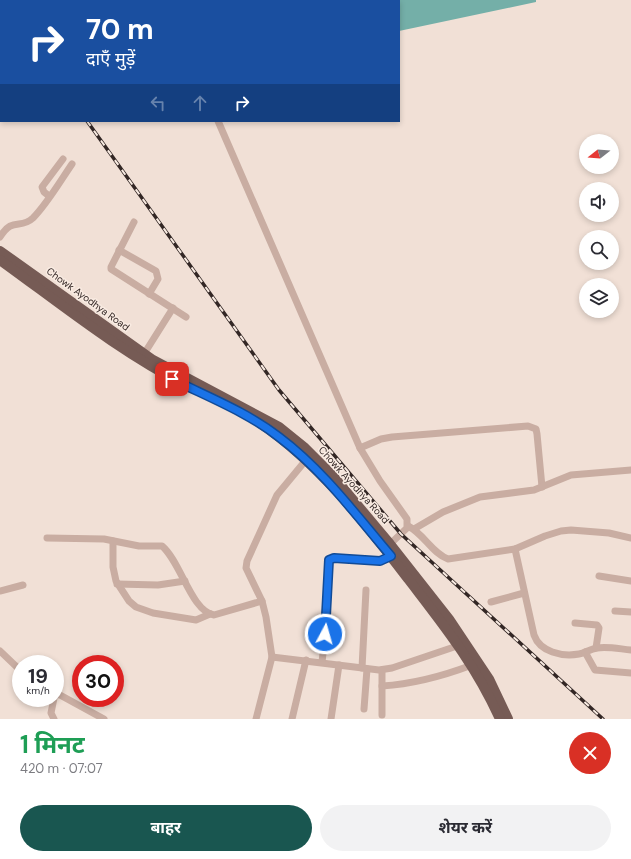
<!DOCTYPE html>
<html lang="hi">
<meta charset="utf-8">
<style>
:root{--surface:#fff;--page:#f2f2f3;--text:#2b2b33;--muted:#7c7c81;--accent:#195650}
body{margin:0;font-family:"DM Sans","Noto Sans Devanagari",sans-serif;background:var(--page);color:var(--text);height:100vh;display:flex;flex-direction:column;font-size:15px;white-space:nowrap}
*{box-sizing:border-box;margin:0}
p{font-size:13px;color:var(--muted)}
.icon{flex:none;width:22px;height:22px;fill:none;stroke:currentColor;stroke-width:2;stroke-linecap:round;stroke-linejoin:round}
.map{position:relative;height:719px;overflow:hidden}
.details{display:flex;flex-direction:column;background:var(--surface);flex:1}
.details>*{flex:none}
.banner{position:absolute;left:0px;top:0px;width:400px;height:122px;box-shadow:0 2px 6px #0003;background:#1a4fa0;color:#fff;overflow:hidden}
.needle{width:26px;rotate:253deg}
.tools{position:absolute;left:579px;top:134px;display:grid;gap:8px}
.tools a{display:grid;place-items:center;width:40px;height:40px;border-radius:50%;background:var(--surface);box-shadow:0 2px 6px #0003;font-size:20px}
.speed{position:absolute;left:12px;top:655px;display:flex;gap:8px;font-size:20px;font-weight:700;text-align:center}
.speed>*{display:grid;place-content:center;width:52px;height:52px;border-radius:50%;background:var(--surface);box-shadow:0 2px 6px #0003;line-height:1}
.speed small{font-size:10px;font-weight:400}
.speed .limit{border:6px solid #d22;background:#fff;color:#111}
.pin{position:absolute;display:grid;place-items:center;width:34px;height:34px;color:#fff;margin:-17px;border-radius:8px;box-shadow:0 2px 6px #0006}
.me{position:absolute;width:44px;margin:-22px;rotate:6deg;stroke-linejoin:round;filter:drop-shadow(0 0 3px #0008)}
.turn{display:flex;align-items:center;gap:14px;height:84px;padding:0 20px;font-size:18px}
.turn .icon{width:52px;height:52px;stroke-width:2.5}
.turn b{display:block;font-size:28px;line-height:34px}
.lanes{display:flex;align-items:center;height:38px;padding:0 20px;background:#0003;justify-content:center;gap:20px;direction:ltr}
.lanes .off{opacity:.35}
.round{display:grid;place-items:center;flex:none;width:42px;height:42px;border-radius:21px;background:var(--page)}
.head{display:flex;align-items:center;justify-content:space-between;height:68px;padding:0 20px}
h1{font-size:24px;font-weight:700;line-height:30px;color:#1e9e55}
.button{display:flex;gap:8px;margin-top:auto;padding:8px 20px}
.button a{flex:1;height:46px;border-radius:24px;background:var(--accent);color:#fff;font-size:16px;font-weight:700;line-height:46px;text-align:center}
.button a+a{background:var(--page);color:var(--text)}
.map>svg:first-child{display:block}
.water{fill:#74afa8}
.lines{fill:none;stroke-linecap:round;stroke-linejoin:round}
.minor{stroke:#c9ada2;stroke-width:7}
.tertiary{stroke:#c9ada2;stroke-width:9}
.primary{stroke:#765b55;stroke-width:10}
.rail-casing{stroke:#332725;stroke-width:3.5}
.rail{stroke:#f9ebe2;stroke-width:2;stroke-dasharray:6;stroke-linecap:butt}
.route-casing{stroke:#114b97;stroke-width:10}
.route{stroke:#1a73e8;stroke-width:7}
.labels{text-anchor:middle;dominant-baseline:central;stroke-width:3;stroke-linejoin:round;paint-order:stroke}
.street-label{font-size:10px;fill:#332725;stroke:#f9ebe2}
</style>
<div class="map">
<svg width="631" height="719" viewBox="0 0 631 719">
<rect width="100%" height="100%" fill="#f1e0d6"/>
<path class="water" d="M389,0H536V2L399,31V1Z"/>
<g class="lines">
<g class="minor">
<path d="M173,0V1"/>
<path d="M218,121L360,448L380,481L407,519V528L388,546"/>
<path d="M49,196L44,192L42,187L63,159"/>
<path d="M134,222L111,267V269L186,317"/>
<path d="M0,237C13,216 20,230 33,218C47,204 61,180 72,164"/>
<path d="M119,250L156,271L158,279L149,294"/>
<path d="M144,354L173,308"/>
<path d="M360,448L381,439L392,437L528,426L536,429L537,434L542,487"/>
<path d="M408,526C424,534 432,553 448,559L515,549L545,536L561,531L571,530L609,533L631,538"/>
<path d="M414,529L443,512L480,497L534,490L571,475L631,470"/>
<path d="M47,538L104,539L139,546H162C181,562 191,611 214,615L262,601"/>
<path d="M113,541V567L116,581L129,601L136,607L153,613L196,620L210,614"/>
<path d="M515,549L534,635C540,652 562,657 579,654C585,653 590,649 597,648C607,646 620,649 631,650"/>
<path d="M599,576L631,581"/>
<path d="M117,584L158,585L185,581"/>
<path d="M0,591L23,585"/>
<path d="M491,602L524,593"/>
<path d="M615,611L631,612"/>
<path d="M575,623L597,625L599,628L596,648"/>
<path d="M0,651L21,671"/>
<path d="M585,652L595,670L631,673"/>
<path d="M272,657L379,670L392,668L460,645"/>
<path d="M322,662L327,619L329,560L334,558L380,561L391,556"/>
<path d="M362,668L366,590"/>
<path d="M382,686C414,684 443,676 472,665"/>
<path d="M55,694L60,695L104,719"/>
<path d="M364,709L367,669"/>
<path d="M382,715V670"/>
<path d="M54,719L51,713L54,698"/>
<path d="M256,719L272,657L266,617L262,601L246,568L247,561L277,495L306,460"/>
<path d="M292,719L306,660"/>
<path d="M331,719L339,665"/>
</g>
<path class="tertiary" d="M138,1L153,0"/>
<g class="primary">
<path d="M73,1L90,0"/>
<path d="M0,5H1"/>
<path d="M0,251L153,360L279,427L305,448L333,476L390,544L449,619L489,679L508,719"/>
<path d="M0,260C61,304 120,352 187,386"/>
<path d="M260,423C320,464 365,523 409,580C445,627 475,664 500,719"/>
</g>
<g class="rail-casing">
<g id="rail">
<path d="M1,0L2,1"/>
<path d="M87,121L279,390L401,534L603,719"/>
</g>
</g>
<use href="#rail" class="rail"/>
</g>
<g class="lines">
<g class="route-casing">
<path id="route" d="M172,379C208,397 247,412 279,437C323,470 356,515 391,556L380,561L334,558L329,560L325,634"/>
</g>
<use href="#route" class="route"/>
</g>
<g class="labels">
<g class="street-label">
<text transform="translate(88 299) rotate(36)">Chowk Ayodhya Road</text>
<text transform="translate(354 485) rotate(48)">Chowk Ayodhya Road</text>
</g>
</g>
</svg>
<div class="tools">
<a><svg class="needle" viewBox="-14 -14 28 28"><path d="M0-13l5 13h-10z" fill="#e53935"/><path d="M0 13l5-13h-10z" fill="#7c7c81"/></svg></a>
<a><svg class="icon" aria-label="sound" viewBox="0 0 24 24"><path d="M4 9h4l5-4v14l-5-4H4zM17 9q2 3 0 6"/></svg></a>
<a><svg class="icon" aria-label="search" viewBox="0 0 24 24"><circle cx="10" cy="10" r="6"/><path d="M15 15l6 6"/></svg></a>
<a><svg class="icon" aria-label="layers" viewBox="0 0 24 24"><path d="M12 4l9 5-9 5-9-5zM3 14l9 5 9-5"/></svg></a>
</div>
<div class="speed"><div>19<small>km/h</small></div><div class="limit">30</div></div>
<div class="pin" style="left:172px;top:379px;background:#d93025"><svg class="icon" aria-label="arrive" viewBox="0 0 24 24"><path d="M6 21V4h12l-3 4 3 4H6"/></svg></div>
<svg class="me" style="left:325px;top:634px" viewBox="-20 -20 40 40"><circle r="17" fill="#1a73e8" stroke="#fff" stroke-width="3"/><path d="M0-11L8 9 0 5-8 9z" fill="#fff"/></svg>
<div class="banner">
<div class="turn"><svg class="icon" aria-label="right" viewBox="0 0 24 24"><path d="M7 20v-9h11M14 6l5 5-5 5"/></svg><div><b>70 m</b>दाएँ मुड़ें</div></div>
<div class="lanes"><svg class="icon off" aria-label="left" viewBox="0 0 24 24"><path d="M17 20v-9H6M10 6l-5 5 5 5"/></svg><svg class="icon off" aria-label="ahead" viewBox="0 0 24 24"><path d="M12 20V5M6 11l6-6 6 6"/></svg><svg class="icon" aria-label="right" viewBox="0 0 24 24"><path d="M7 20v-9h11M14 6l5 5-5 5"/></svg></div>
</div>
</div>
<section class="details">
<div class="head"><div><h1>1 मिनट</h1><p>420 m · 07:07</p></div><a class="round" style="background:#d93025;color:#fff"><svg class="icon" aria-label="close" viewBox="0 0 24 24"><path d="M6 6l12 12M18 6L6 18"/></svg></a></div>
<div class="button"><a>बाहर</a><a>शेयर करें</a></div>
</section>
